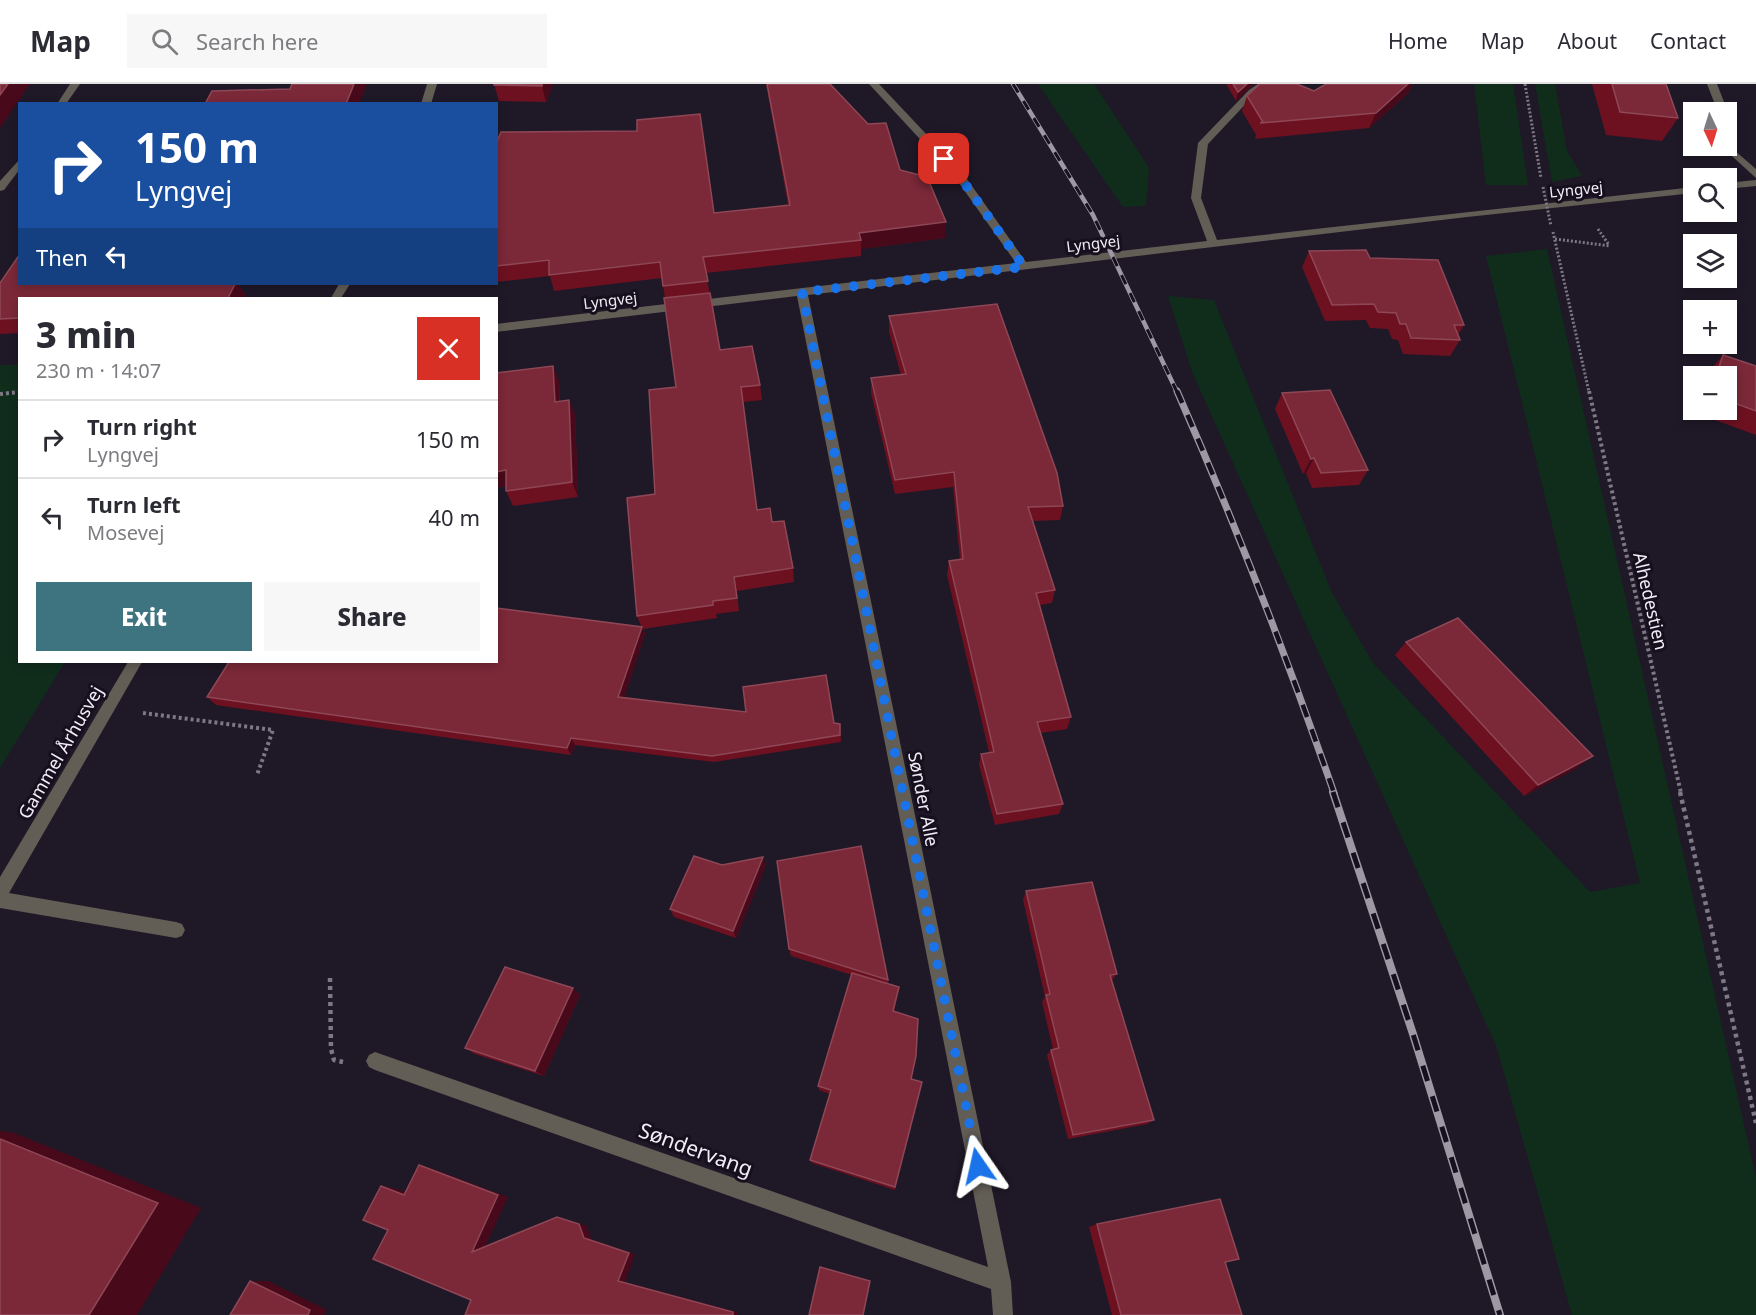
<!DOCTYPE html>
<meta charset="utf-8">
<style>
:root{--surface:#fff;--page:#f7f7f7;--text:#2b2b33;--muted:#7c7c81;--line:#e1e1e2;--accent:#3e7380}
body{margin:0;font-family:"Noto Sans",sans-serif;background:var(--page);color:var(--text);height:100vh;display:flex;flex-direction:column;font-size:22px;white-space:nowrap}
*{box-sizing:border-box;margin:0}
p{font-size:20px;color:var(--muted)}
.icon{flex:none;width:33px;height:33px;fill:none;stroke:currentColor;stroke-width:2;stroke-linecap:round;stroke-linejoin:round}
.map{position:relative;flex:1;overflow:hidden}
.details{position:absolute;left:18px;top:213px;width:480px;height:366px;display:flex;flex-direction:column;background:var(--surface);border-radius:0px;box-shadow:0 3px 9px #0003}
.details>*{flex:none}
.top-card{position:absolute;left:18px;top:18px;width:480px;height:183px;border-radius:0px;box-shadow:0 3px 9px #0003;background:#1a4fa0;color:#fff;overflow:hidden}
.needle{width:39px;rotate:176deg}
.fabs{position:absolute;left:1683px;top:18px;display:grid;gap:12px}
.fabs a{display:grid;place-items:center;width:54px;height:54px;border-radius:0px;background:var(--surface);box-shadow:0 3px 9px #0003;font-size:30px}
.pin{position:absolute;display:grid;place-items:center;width:51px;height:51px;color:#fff;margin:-26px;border-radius:12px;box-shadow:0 3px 9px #0006}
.me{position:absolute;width:66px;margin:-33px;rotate:349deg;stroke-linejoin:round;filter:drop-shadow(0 0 4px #0008)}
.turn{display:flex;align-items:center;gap:21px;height:126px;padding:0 18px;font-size:27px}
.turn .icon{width:78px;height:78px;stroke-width:2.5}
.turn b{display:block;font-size:42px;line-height:51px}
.then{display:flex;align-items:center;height:57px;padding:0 18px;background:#0003;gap:12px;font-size:22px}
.round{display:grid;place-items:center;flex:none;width:63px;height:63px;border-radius:0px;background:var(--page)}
.overview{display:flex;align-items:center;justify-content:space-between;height:102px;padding:0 18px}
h1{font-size:36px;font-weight:800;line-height:45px}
.primary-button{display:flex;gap:12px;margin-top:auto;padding:12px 18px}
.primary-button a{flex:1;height:69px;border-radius:0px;background:var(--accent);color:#fff;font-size:24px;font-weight:800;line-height:69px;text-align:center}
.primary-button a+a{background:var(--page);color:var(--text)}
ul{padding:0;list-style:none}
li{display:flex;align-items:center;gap:18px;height:78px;padding:0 18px;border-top:2px solid var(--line)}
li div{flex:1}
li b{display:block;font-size:22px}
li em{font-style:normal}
header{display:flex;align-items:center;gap:36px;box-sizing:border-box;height:84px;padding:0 30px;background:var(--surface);border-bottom:2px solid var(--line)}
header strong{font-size:28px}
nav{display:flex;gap:33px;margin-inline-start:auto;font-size:21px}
.search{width:420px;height:54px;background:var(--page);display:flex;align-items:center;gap:15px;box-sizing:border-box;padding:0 21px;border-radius:0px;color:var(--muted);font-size:22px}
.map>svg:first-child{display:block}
.green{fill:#102d1c}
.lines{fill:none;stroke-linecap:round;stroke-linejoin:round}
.path-far2{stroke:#7e7785;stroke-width:3;stroke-dasharray:2 2;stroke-linecap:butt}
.path-far1{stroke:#7e7785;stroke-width:4;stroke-dasharray:3 3;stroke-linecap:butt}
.path{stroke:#7e7785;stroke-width:4.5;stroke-dasharray:4 4;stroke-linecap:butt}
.minor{fill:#625d55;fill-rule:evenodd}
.rail-far2-casing{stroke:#9e98a5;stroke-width:4.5}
.rail-far1-casing{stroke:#9e98a5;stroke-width:7}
.rail-casing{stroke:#9e98a5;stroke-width:8}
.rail-far2{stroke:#160f1d;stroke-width:3;stroke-dasharray:10;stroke-linecap:butt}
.rail-far1{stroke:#160f1d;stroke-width:4.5;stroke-dasharray:13;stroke-linecap:butt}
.rail{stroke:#160f1d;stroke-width:5;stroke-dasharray:16;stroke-linecap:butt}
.path-bridge{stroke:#7e7785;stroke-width:3;stroke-dasharray:2 2;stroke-linecap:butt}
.wall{fill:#6d1121}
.shaded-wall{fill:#480a1a}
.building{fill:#7b2838;stroke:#8e4756;stroke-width:1.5}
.route{stroke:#1a73e8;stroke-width:10;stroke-dasharray:0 18}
.labels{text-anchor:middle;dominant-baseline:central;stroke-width:6;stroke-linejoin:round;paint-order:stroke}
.far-street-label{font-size:15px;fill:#f2edf8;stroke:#160f1d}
.street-label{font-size:18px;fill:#f2edf8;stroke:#160f1d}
.near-street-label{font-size:21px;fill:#f2edf8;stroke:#160f1d}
</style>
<header>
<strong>Map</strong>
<div class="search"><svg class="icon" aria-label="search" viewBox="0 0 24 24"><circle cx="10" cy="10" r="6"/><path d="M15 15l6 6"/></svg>Search here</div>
<nav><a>Home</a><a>Map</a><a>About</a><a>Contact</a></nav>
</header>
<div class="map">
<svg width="1756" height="1231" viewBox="0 0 1756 1231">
<rect width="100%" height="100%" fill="#1f1827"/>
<g class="green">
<path d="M1038,0H1094L1149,84L1146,122L1123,123Z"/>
<path d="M1474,0H1513L1528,101H1486Z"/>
<path d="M1535,0H1555L1567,67L1582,92L1552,98Z"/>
<path d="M1547,165L1756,1094V1231H1572L1497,964L1192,288L1168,212L1214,216L1332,509L1373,579L1590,808L1640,799L1486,172Z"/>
<path d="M0,281H19L20,578H65L0,684Z"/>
</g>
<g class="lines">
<g class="path-far2">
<path d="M1525,0L1541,94"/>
<path d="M1598,145L1609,161"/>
<path d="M1553,148L1589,308"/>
<path d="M1555,155L1610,162"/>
</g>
<g class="path-far1">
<path d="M1589,307L1681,709"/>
<path d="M0,310L20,308"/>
<path d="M143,629L273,646L257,691"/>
</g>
<g class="path">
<path d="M1680,708L1756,1039"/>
<path d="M330,894L331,965L334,976L343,978"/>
</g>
<g class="minor">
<path d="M70,0H80L66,20H57Z"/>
<path d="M427,0H437L431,20H421Z"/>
<path d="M869,0H879L962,88L1026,178L1207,157L1191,114L1198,59L1249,6L1258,0H1270L1255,10L1208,60L1201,114L1217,156L1694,103V109L1467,133L808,211L1011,1198L1013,1231H993L991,1205L375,986L369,983L366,977L369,971L375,968L988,1183L797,212L496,248V240L1016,179L954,92Z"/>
<path d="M1707,0H1717L1728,28L1726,30L1718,28Z"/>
<path d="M1726,59L1756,85V94L1723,64L1721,62H1726Z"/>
<path d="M20,75V85L4,106L0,107V97Z"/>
<path d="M1756,96V102L1726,105V99Z"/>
<path d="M339,200H350L341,214H331Z"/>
<path d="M128,578H142L9,809L176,838L182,840L185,846L182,852L176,854L0,824V793Z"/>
</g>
<g class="rail-far2-casing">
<path id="rail-far2" d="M1013,0L1093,131L1177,308"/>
</g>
<g class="rail-far1-casing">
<path id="rail-far1" d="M1177,307C1235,439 1287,573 1334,709"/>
</g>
<g class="rail-casing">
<path id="rail" d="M1333,708L1413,950L1500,1231"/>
</g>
<use href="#rail-far2" class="rail-far2"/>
<use href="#rail-far1" class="rail-far1"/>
<use href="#rail" class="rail"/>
<path class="path-bridge" d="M1543,103L1551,142"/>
</g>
<g class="wall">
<path d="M494,0H553L546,18L499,17Z"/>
<path d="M766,0H830L900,86L945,154L861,165V172L706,189L720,266L760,301L762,316L743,318L757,426L772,438L793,484L794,498L737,507L739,527L716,530L717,534L643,545L645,550L624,613L840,640L841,658L714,678L575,661L571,671L216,621L207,613L641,542L637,532L655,410L676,303L665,214L662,194L554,207L550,192L496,198V60L714,129L788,121Z"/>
<path d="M1226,0H1254L1236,17Z"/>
<path d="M1326,0H1412L1409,8L1369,44L1255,55L1256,51L1242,27L1247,12L1314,7Z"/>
<path d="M1592,0H1666L1678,34L1662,57L1606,51Z"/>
<path d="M1309,167L1370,174L1464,241L1458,251L1460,256L1450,272L1403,270L1398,256L1392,255L1388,245L1370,244L1366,236L1325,237L1302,183Z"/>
<path d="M0,199L238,200L246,212L20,214V249L0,250Z"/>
<path d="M469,200H486L470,201Z"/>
<path d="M889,232L1063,422L1060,436L1033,437L1055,506L1052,519L1040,521L1071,633L1067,645L1041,649L1063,720L1059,730L995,741L979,681L981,670L989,668L947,491L949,477L960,476L953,403L895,410L871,309V294L901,291L889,248Z"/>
<path d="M1723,271L1756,282V351L1693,328L1694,326H1726V292H1706L1707,290Z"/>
<path d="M553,282L559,297L560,317L569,316L575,331L578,413L513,422L506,407V402L496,404Z"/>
<path d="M1282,309L1368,386L1359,401L1312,404L1306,389L1303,390L1275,325Z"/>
<path d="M1406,558L1577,684L1524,712L1395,571Z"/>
<path d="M766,781L736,854L674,833L670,825Z"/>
<path d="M1026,807L1117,890L1112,896L1154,1036L1147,1040L1068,1055L1047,971L1051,966L1053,965L1042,918L1045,913L1023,816Z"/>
<path d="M789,865L888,896V900L899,903L898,910L894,927L916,972L911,995L922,998L895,1106L812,1079L810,1076L830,1010L819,1006L818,1002L852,891L791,872Z"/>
<path d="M580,911L544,992L475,970L465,964Z"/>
<path d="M1097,1140L1225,1178L1242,1231H1112L1089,1143Z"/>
</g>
<g class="shaded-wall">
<path d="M8,0H30L0,44V11Z"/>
<path d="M354,0H367L359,20H346Z"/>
<path d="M542,0H553L546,18L542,2Z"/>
<path d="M1247,0H1254L1236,17L1238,8Z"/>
<path d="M1408,0H1412L1409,8L1369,44L1376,29Z"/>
<path d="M946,138L945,154L861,165V156L859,149Z"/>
<path d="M235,200H238L246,212L245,214H228Z"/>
<path d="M553,282L559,297L560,333L555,318Z"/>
<path d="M569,316L575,331L578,413L572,398Z"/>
<path d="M1314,374L1306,389L1303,390L1311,375Z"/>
<path d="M506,386L513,401L496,404V388Z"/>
<path d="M642,543L645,550L622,620L618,613Z"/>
<path d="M571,654L575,661L571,671L567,664Z"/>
<path d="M1593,672L1577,684L1524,712L1538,701Z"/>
<path d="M763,773L766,781L736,854L733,847Z"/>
<path d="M899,903L898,910L892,933L893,927Z"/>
<path d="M573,904L580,911L544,992L535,987Z"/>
<path d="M0,1047L14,1049L201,1124L137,1231H89L0,1055Z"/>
<path d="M419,1081L431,1084L508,1113L482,1169L472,1168Z"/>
<path d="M381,1102L394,1104L417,1113L404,1111Z"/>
<path d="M557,1133L587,1142L591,1155L635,1170L625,1198L737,1228V1231H733L618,1197Z"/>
<path d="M250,1197H268L327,1226L324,1231H308Z"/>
</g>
<g class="building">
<path d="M0,0H8L0,11Z"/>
<path d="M292,0H354L346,20H205L212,7L290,5Z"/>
<path d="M494,0H542V2L494,1Z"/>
<path d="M767,0H830L868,40L886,39L900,86L927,93L946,138L859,149L861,156L703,173L708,197L663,202L660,178L549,191V176L496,182V60L501,48L637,47V36L700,30L714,129L790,121Z"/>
<path d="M1233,0H1247L1238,8Z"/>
<path d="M1260,0H1297L1314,7L1326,0H1408L1376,29L1260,39L1263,38L1247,12Z"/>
<path d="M1612,0H1666L1678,34L1620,28Z"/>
<path d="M1366,166L1370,174L1438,176L1464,241H1454L1460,256L1411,254L1406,240H1400L1396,229L1378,228L1374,220L1332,221L1309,167Z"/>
<path d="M20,170V200H235L228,214H20V234L0,235V199Z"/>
<path d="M710,209L720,266L752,262L760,301L741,303L757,426L770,424L772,438L784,437L793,484L734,493L737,514L713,517V521L637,532L627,414L655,410L649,306L676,303L664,214Z"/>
<path d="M997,220L1057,389L1063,422L1028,423L1055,506L1036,509L1071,633L1037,638L1063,720L997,730L981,670L994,668L949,477L963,475L954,388L895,396L871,294L906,290L889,232Z"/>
<path d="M1723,271L1756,282V327L1726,316V292H1716Z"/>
<path d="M553,282L555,318L569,316L572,398L506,407V386L496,388V289Z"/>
<path d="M1330,306L1368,386L1321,389L1314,374L1311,375L1282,309Z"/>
<path d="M496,524L642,543L618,613L746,628L743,603L826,591L834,639L840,640V651L712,672L571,654L567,664L207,613L229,578H496Z"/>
<path d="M1458,534L1593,672L1538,701L1406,558Z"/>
<path d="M861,762L888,896L789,865L777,777Z"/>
<path d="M694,772L722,781L763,773L733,847L670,825Z"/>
<path d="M1092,798L1117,890L1110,891L1154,1036L1073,1051L1051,966L1059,964L1046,911L1050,910L1026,807Z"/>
<path d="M505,883L573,904L535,987L465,964Z"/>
<path d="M852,889L899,903L893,927L918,935L916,972L911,995L922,998L895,1103L810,1076L831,1006L818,1002Z"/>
<path d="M0,1055L158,1119L89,1231H0Z"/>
<path d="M419,1081L498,1111L472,1168L557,1133L579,1140L584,1154L629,1169L618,1197L733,1228V1231H465L471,1216L373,1175L388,1146L363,1136L381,1102L404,1111Z"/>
<path d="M1220,1115L1239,1175L1225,1178L1242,1231H1121L1097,1140Z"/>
<path d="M820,1183L870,1197L863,1231H809Z"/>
<path d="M250,1197L310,1226L308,1231H230Z"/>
</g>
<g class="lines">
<path class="route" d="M944,75L958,90L1024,183L802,208L978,1082"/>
</g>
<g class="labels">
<g class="far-street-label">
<text transform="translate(1576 105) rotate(-6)">Lyngvej</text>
<text transform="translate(1093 159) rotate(-7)">Lyngvej</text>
<text transform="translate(610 216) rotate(-7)">Lyngvej</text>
</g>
<g class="street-label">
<text transform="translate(1651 517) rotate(77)">Alhedestien</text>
<text transform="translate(60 668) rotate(-60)">Gammel Århusvej</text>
<text transform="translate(924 715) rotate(79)">Sønder Alle</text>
</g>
<g class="near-street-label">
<text transform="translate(696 1065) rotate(20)">Søndervang</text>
</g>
</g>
</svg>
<div class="fabs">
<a><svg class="needle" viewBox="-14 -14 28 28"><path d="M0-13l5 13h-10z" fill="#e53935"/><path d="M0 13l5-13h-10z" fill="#7c7c81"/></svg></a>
<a><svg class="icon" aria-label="search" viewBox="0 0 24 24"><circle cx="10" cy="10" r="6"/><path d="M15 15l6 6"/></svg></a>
<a><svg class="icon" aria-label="layers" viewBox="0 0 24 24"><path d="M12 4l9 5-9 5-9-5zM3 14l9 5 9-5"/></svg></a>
<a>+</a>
<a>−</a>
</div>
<div class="pin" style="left:944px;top:75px;background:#d93025"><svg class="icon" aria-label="arrive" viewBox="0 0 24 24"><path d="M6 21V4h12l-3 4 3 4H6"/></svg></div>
<svg class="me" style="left:978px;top:1082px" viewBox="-20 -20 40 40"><path d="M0-17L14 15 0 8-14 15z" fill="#1a73e8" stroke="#fff" stroke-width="4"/></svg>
<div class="top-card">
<div class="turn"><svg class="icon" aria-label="right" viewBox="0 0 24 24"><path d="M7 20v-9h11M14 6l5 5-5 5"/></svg><div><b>150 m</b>Lyngvej</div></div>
<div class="then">Then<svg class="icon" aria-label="left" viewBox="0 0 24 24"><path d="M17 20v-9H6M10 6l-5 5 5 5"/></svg></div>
</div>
<section class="details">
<div class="overview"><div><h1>3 min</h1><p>230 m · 14:07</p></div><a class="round" style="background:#d93025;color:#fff"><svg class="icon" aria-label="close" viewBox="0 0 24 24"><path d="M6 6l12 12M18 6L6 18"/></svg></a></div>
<ul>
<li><svg class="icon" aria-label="right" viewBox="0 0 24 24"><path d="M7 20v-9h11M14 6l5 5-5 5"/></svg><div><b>Turn right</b><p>Lyngvej</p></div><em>150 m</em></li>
<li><svg class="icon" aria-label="left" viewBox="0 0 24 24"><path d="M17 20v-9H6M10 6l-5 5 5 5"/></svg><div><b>Turn left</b><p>Mosevej</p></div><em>40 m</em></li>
</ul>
<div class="primary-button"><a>Exit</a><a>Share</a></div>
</section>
</div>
